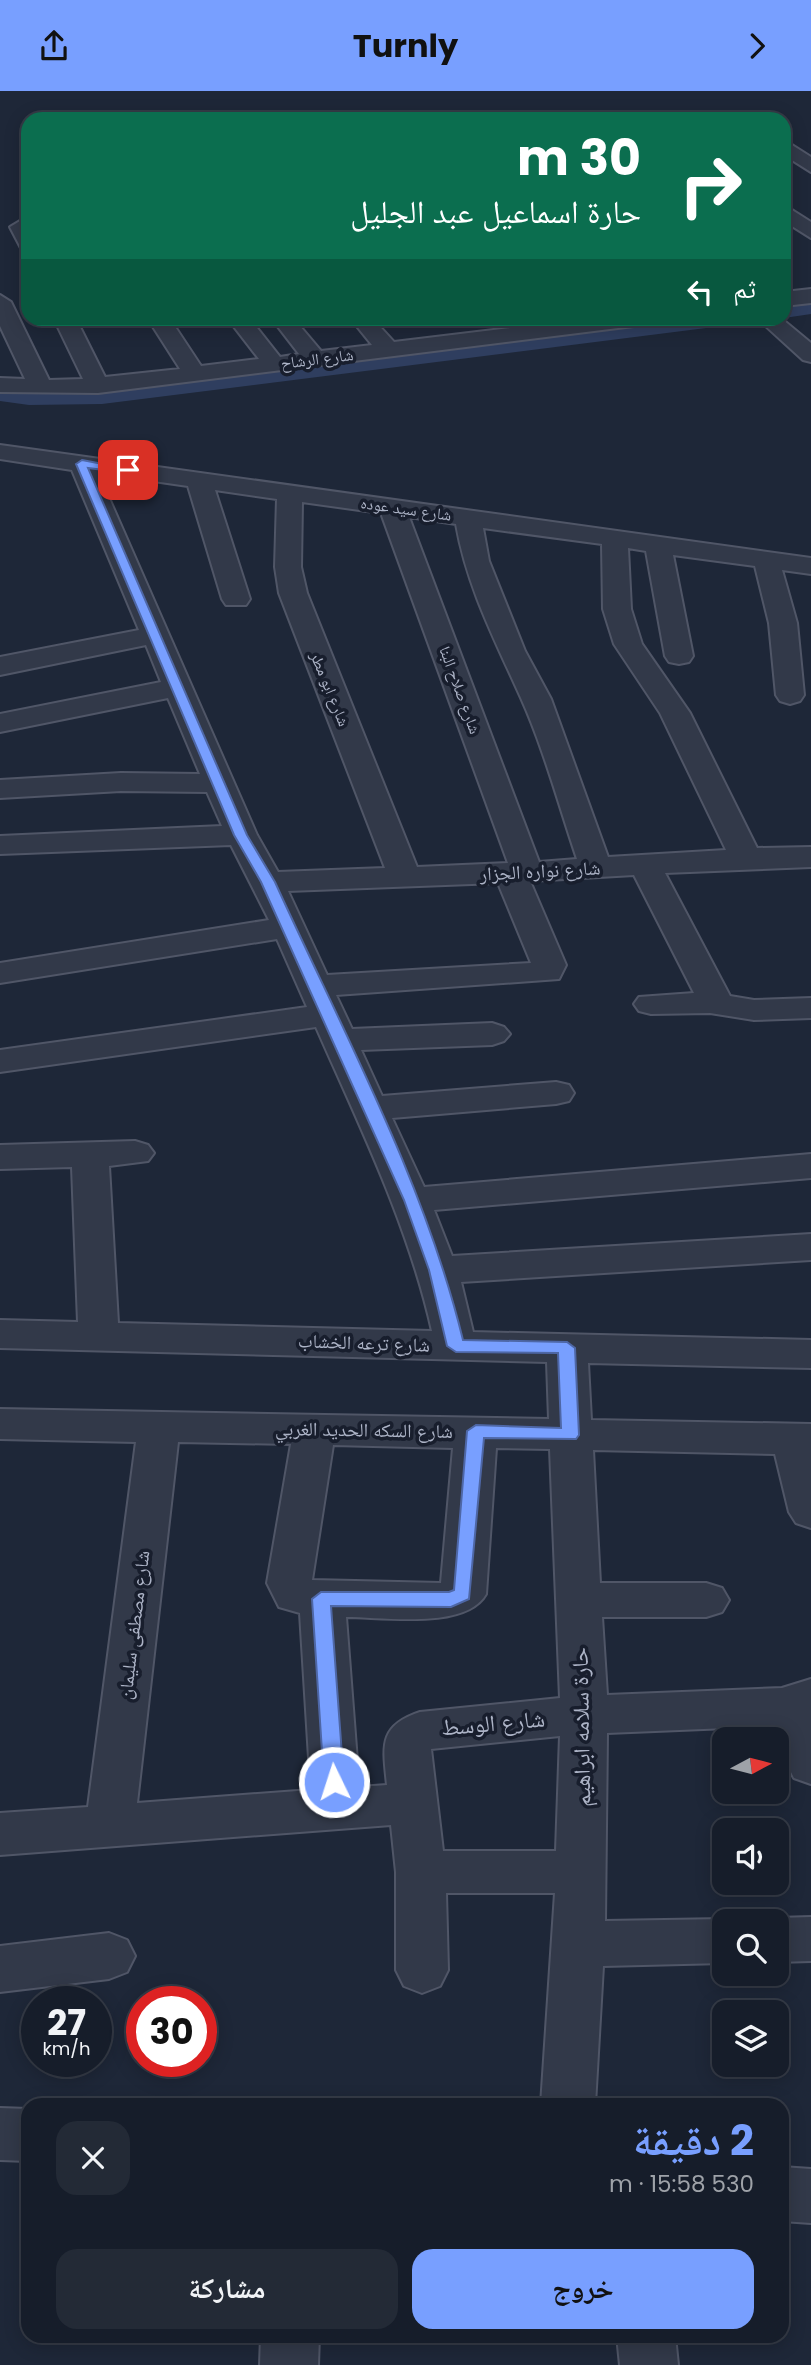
<!DOCTYPE html>
<html lang="ar">
<meta charset="utf-8">
<style>
:root{--surface:#161d2a;--page:#232a36;--text:#f1f3f6;--muted:#9ea2a8;--line:#353b47;--accent:#789fff}
body{margin:0;font-family:Poppins,"Noto Naskh Arabic",sans-serif;background:var(--page);color:var(--text);direction:rtl;height:100vh;display:flex;flex-direction:column;font-size:26px;white-space:nowrap}
*{box-sizing:border-box;margin:0}
p{font-size:23px;color:var(--muted)}
.icon{flex:none;width:38px;height:38px;fill:none;stroke:currentColor;stroke-width:2;stroke-linecap:round;stroke-linejoin:round}
.map{position:relative;flex:1;overflow:hidden;direction:ltr}
.panel{position:absolute;left:21px;top:2007px;width:768px;height:245px;display:flex;flex-direction:column;background:var(--surface);border-radius:21px;box-shadow:0 4px 18px #0003,0 0 0 2px var(--line);direction:rtl}
.panel>*{flex:none}
.guide{position:absolute;left:21px;top:21px;width:770px;height:214px;border-radius:21px;box-shadow:0 4px 18px #0003,0 0 0 2px var(--line);direction:rtl;background:#0b6e4f;color:#fff;overflow:hidden}
.needle{width:46px;rotate:83deg}
.tools{position:absolute;left:712px;top:1636px;display:grid;gap:14px}
.tools a{display:grid;place-items:center;width:77px;height:77px;border-radius:14px;background:var(--surface);box-shadow:0 4px 18px #0003,0 0 0 2px var(--line);font-size:35px}
.speed{position:absolute;left:21px;top:1895px;display:flex;gap:14px;font-size:35px;font-weight:700;text-align:center}
.speed>*{display:grid;place-content:center;width:91px;height:91px;border-radius:50%;background:var(--surface);box-shadow:0 4px 18px #0003,0 0 0 2px var(--line);line-height:1}
.speed small{font-size:18px;font-weight:400}
.speed .limit{border:10px solid #d22;background:#fff;color:#111}
.pin{position:absolute;display:grid;place-items:center;width:60px;height:60px;color:#fff;margin:-30px;border-radius:14px;box-shadow:0 4px 10px #0006}
.me{position:absolute;width:77px;margin:-38px;rotate:356deg;stroke-linejoin:round;filter:drop-shadow(0 0 5px #0008)}
.turn{display:flex;align-items:center;gap:24px;height:147px;padding:0 35px;font-size:32px}
.turn .icon{width:91px;height:91px;stroke-width:2.5}
.turn b{display:block;font-size:49px;line-height:60px}
.then{display:flex;align-items:center;height:66px;padding:0 35px;background:#0003;gap:14px;font-size:26px}
.round{display:grid;place-items:center;flex:none;width:74px;height:74px;border-radius:21px;background:var(--page)}
.summary{display:flex;align-items:center;justify-content:space-between;height:119px;padding:0 35px}
h1{font-size:42px;font-weight:700;line-height:52px;color:var(--accent)}
.cta{display:flex;gap:14px;margin-top:auto;padding:14px 35px}
.cta a{flex:1;height:80px;border-radius:21px;background:var(--accent);color:#111;font-size:28px;font-weight:700;line-height:80px;text-align:center}
.cta a+a{background:var(--page);color:var(--text)}
header{display:flex;justify-content:space-between;align-items:center;height:91px;padding:0 35px;background:var(--accent);color:#111;font-size:32px;font-weight:700}
.map>svg:first-child{display:block}
.lines{fill:none;stroke-linecap:round;stroke-linejoin:round}
.canal{fill:#2f3e5f;fill-rule:evenodd}
.minor-casing{stroke:#505667;stroke-width:4}
.minor{fill:#323949;fill-rule:evenodd}
.route{fill:#789fff;stroke:#4e67a6;stroke-width:2}
.labels{text-anchor:middle;dominant-baseline:central;stroke-width:7;stroke-linejoin:round;paint-order:stroke}
.far-street-label{font-size:16px;fill:#acb3c6;stroke:#181e2d}
.street-label{font-size:19px;fill:#acb3c6;stroke:#181e2d}
.near-street-label{font-size:23px;fill:#acb3c6;stroke:#181e2d}
</style>
<header><svg class="icon" aria-label="forward" viewBox="0 0 24 24"><path d="M9 5l7 7-7 7"/></svg>Turnly<svg class="icon" aria-label="share" viewBox="0 0 24 24"><path d="M12 15V3M7 8l5-5 5 5M5 13v7h14v-7"/></svg></header>
<div class="map">
<svg width="811" height="2274" viewBox="0 0 811 2274">
<rect width="100%" height="100%" fill="#1e2738"/>
<g class="lines">
<g class="canal">
<path d="M811,209V223L784,227V213Z"/>
<path d="M673,228H733L722,235L102,313L29,314L0,310V296L29,300L102,299Z"/>
</g>
<g class="minor-casing">
<g id="minor">
<path d="M784,49L811,66V81L784,64Z"/>
<path d="M784,114L811,131V147L784,130Z"/>
<path d="M20,130L28,133V159L21,157L10,136Z"/>
<path d="M811,198V212L784,215V201Z"/>
<path d="M0,204L11,211L49,289L83,288L54,228H76L105,286L180,278L148,228H170L201,275L259,268L228,228H250L280,266L299,263L272,228H294L321,260L372,254L351,228H373L394,251L585,228H645L634,235L98,302L0,301V287L25,288L0,235Z"/>
<path d="M758,228H782L811,252V271L803,269Z"/>
<path d="M0,354L811,467V483L782,479L797,532L804,604L800,610L790,613L780,610L776,604L769,532L755,475L673,464L693,565L689,571L679,573L669,571L665,565L646,460L628,457L631,518L642,553L690,622L757,757L811,756V776L665,782L730,905L754,909L811,907V927L754,929L710,922L651,923L639,920L634,913L639,906L694,902L634,784L530,790L566,874L559,888L336,904L352,938L492,932L504,936L510,943L504,950L492,954L361,959L382,1005L556,991L569,994L574,1002L569,1010L556,1013L392,1027L424,1096L811,1063V1087L434,1119L452,1165L811,1143V1169L461,1191L473,1241L811,1249V1277L588,1272L591,1329L811,1333V1437L796,1432L789,1421L775,1363L593,1359L600,1492H706L722,1497L729,1509L722,1521L706,1526H602L607,1604L782,1597L811,1588V1693L794,1687L787,1673L779,1635L607,1642L605,1830L724,1828L732,1830H724V1872L603,1875L595,2014H541L555,1802H446L448,1879L440,1895L422,1902L404,1895L396,1879V1781L391,1734L0,1764V1722L88,1716L136,1351L0,1348V1318L549,1328L547,1271L0,1257V1229L78,1231L72,1076L0,1078V1054L135,1050L148,1054L154,1062L148,1070L109,1075L118,1232L432,1240C408,1133 360,1036 316,936L0,981V959L307,916L277,848L0,892V872L269,829L231,754L0,763V745L222,735L207,701L121,700L0,707V689L121,682L200,683L168,607L0,641V623L161,591L146,554L0,584V566L139,539L72,379L0,368ZM98,382L188,395L222,508L226,514H246L250,508L215,399L277,408L275,476L279,502L385,777L278,781L257,744ZM302,411L381,422L508,772L417,776L307,502L301,476ZM409,426L456,433C467,496 495,549 521,607C544,658 559,715 577,768L539,771ZM483,437L602,453L603,518L614,553L660,622L726,759L608,766L551,608L525,560L489,470ZM498,792L531,872L327,884L288,800ZM178,1351L291,1353L267,1492L279,1516L300,1522L311,1699L137,1712ZM333,1354L453,1357L441,1492L312,1489ZM496,1357L550,1358L560,1607L420,1621C378,1635 383,1655 387,1694L359,1696L346,1526C383,1526 466,1539 486,1503ZM560,1645L556,1760H443L431,1658Z"/>
<path d="M811,1826V1870L777,1871V1830H766L777,1827Z"/>
<path d="M109,1842L127,1849L135,1865L127,1881L109,1888L0,1901V1855Z"/>
<path d="M0,2017L28,2018V2070L0,2069Z"/>
<path d="M782,2076L811,2078V2132L782,2130Z"/>
<path d="M261,2245H319L318,2274H260Z"/>
<path d="M617,2245H675L678,2274H620Z"/>
</g>
</g>
<use href="#minor" class="minor"/>
</g>
<path class="route" d="M82,369L134,379L128,382L88,377L247,744L275,791C343,941 424,1089 463,1249L567,1251L575,1257L579,1344L576,1348L484,1347L469,1508L451,1516L331,1515L344,1691L342,1697H327L324,1691L312,1508L321,1501H449L454,1499L467,1340L476,1334L561,1337L558,1262L456,1261L447,1255L429,1179L404,1109L261,791L234,744L76,373Z"/>
<g class="labels">
<g class="far-street-label">
<text transform="translate(317 268) rotate(-7)">شارع الرشاح</text>
<text transform="translate(406 418) rotate(8)">شارع سيد عوده</text>
<text transform="translate(330 598) rotate(68)">شارع ابو مطر</text>
<text transform="translate(460 599) rotate(70)">شارع صلاح البنا</text>
</g>
<g class="street-label">
<text transform="translate(540 780) rotate(-3)">شارع نواره الجزار</text>
<text transform="translate(364 1252) rotate(2)">شارع ترعه الخشاب</text>
<text transform="translate(364 1339) rotate(1)">شارع السكه الحديد الغربي</text>
<text transform="translate(134 1534) rotate(-83)">شارع مصطفى سليمان</text>
</g>
<g class="near-street-label">
<text transform="translate(493 1632) rotate(-5)">شارع الوسط</text>
<text transform="translate(581 1636) rotate(-91)">حارة سلامه ابراهيم</text>
</g>
</g>
</svg>
<div class="tools">
<a><svg class="needle" viewBox="-14 -14 28 28"><path d="M0-13l5 13h-10z" fill="#e53935"/><path d="M0 13l5-13h-10z" fill="#9ea2a8"/></svg></a>
<a><svg class="icon" aria-label="sound" viewBox="0 0 24 24"><path d="M4 9h4l5-4v14l-5-4H4zM17 9q2 3 0 6"/></svg></a>
<a><svg class="icon" aria-label="search" viewBox="0 0 24 24"><circle cx="10" cy="10" r="6"/><path d="M15 15l6 6"/></svg></a>
<a><svg class="icon" aria-label="layers" viewBox="0 0 24 24"><path d="M12 4l9 5-9 5-9-5zM3 14l9 5 9-5"/></svg></a>
</div>
<div class="speed"><div>27<small>km/h</small></div><div class="limit">30</div></div>
<div class="pin" style="left:128px;top:379px;background:#d93025"><svg class="icon" aria-label="arrive" viewBox="0 0 24 24"><path d="M6 21V4h12l-3 4 3 4H6"/></svg></div>
<svg class="me" style="left:334px;top:1691px" viewBox="-20 -20 40 40"><circle r="17" fill="#789fff" stroke="#fff" stroke-width="3"/><path d="M0-11L8 9 0 5-8 9z" fill="#fff"/></svg>
<div class="guide">
<div class="turn"><svg class="icon" aria-label="right" viewBox="0 0 24 24"><path d="M7 20v-9h11M14 6l5 5-5 5"/></svg><div><b>30 m</b>حارة اسماعيل عبد الجليل</div></div>
<div class="then">ثم<svg class="icon" aria-label="left" viewBox="0 0 24 24"><path d="M17 20v-9H6M10 6l-5 5 5 5"/></svg></div>
</div>
<section class="panel">
<div class="summary"><div><h1>2 دقيقة</h1><p>530 m · 15:58</p></div><a class="round"><svg class="icon" aria-label="close" viewBox="0 0 24 24"><path d="M6 6l12 12M18 6L6 18"/></svg></a></div>
<div class="cta"><a>خروج</a><a>مشاركة</a></div>
</section>
</div>
